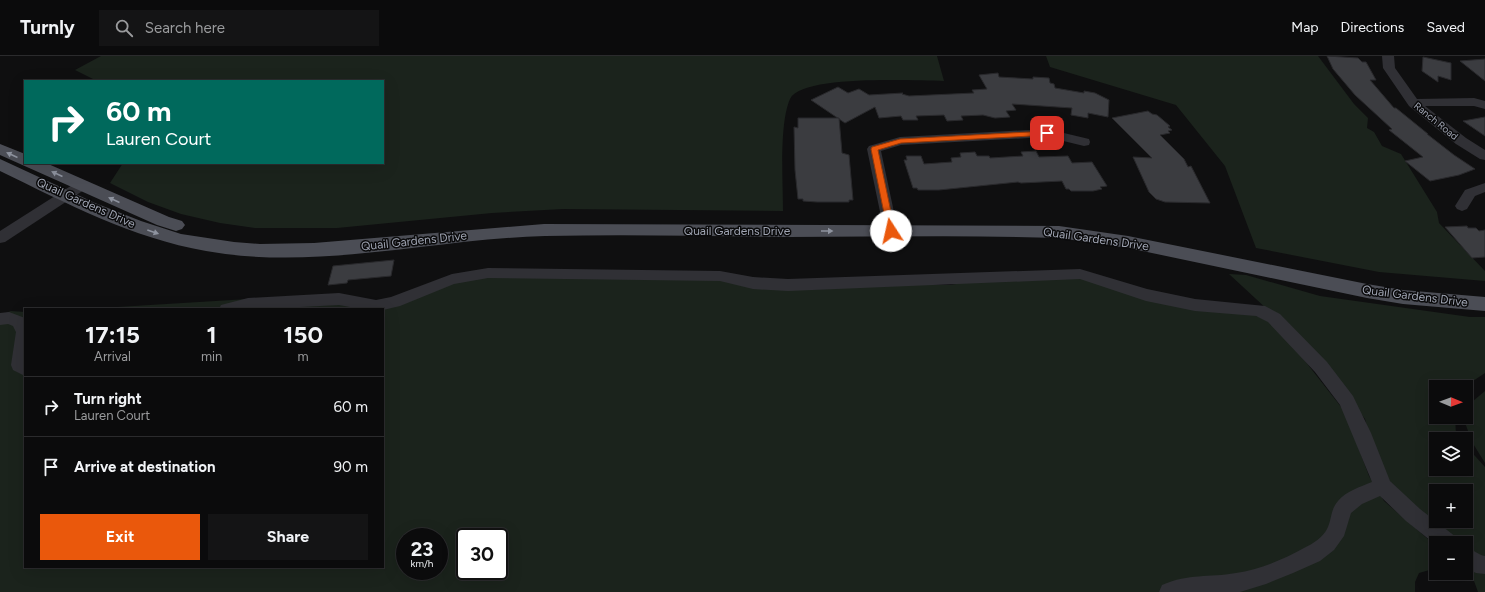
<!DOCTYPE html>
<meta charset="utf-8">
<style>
:root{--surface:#0b0b0c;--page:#141415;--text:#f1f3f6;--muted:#9a9b9d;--line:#2b2b2d;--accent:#ea580c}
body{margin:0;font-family:Figtree,sans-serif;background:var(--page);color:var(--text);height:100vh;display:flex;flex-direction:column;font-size:15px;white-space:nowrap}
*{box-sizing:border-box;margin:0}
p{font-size:13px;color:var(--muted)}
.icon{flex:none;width:22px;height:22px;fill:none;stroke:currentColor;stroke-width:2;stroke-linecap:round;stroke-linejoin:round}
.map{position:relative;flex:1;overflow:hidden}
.side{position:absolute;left:24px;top:252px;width:360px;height:260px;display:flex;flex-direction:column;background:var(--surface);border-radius:0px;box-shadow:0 4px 16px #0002,0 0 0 1px var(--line)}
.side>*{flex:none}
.guide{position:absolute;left:24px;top:24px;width:360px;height:84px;border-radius:0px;box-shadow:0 4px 16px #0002,0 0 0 1px var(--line);background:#00695c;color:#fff;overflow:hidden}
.needle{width:26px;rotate:91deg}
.buttons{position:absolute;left:1429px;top:324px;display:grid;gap:8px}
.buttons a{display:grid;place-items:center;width:44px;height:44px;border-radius:0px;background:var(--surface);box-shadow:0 4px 16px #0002,0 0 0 1px var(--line);font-size:20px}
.speed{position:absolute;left:396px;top:472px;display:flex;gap:8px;font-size:20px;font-weight:700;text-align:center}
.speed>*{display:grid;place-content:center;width:52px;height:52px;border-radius:50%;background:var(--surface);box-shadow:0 4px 16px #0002,0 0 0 1px var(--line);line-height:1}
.speed small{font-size:10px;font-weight:400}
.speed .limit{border:2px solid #111;border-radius:6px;background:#fff;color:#111}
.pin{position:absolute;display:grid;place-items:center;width:34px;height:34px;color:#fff;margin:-17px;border-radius:8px;box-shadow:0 2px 6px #0006}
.me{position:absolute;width:44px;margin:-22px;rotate:350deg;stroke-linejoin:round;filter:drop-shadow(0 0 3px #0008)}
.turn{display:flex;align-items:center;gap:14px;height:84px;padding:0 16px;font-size:18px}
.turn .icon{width:52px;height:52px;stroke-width:2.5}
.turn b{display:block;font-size:28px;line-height:34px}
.eta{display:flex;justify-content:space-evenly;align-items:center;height:68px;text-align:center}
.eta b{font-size:24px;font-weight:700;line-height:28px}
.button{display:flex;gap:8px;margin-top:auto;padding:8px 16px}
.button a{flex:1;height:46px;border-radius:0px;background:var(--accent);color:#fff;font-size:16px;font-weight:700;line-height:46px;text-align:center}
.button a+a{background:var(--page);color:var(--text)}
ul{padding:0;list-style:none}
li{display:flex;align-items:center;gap:12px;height:60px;padding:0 16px;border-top:1px solid var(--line)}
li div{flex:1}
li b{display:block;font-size:15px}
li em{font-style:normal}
header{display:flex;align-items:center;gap:24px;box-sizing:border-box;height:56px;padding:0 20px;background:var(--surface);border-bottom:1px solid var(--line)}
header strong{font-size:19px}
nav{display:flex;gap:22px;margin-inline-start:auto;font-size:14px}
.search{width:280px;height:36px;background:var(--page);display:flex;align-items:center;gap:10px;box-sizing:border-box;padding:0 14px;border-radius:0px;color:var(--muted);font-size:15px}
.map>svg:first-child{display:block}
.green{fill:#1b231c;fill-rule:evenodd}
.building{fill:#3b3c40;stroke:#29292c}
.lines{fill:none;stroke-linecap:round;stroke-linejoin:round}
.minor{fill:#303035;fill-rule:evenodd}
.major{fill:#4b4d55;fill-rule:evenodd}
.oneway{fill:#8e939f}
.route{fill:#ea580c;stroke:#983908}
.labels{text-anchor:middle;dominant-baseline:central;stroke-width:3;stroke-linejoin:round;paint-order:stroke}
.far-street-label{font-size:10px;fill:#9fa4b2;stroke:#0a0a0b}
.street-label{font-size:12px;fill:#9fa4b2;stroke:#0a0a0b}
</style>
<header>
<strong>Turnly</strong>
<div class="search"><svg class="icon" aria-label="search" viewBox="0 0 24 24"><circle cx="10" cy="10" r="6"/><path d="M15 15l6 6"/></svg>Search here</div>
<nav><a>Map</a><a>Directions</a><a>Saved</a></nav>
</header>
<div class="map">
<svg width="1485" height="536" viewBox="0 0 1485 536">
<rect width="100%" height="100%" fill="#0f0f10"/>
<g class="green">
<path d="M101,0H937L944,25C917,25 802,18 790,43C779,68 783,126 783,155L563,153L492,157L337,172H255L220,167L181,158L148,146L110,127L123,107H383V25H97L75,14Z"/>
<path d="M1046,0H1318L1354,48L1368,62L1367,72L1374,76L1382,90L1401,98L1437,156L1439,167L1485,215V225L1379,216L1256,192L1225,110L1176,49L1050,11Z"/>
<path d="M1229,218L1246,219L1320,240L1470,261H1485V317L1464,331H1436V361H1455L1456,378L1460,383H1436V413H1466V390L1485,411V536H1478L1466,503V487H1450L1378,413L1365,363L1309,292ZM1436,435H1466V465H1436Z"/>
<path d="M607,219L899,229H951L970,225L1076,221L1247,257L1268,264L1287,282L1345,356L1369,420L1384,445L1436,490V514L1433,513L1419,517L1415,526V536H0V259L11,255L25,256V511H383V253H85L315,239L375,250L445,229L483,221ZM405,481H439V515H405ZM465,481H499V515H465Z"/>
<path d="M1485,335V407L1472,386L1463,361H1466V351Z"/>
</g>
<g class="building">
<path d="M1327,0L1358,2L1362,6H1366L1376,24H1370L1394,52H1396L1428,78H1427L1454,99L1475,113L1459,119L1430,125L1405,105L1423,101L1389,74L1392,73L1355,39L1333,13Z"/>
<path d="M1423,1L1451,7V24L1438,20V26L1422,15Z"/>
<path d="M1485,3V25L1460,5Z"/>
<path d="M998,17L999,21L1033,23V21L1049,22L1050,27L1054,28L1055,32L1084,37V35L1095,37L1109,44L1108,61L1088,57V62L1071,59L1072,52L1012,48L1016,54L1006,55L1010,61L995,62L983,59L961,60L963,64L947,65L944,59L916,60L918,64H903L901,60L879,62L875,51L845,67L811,44L838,31L848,37L859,33L869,39L903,37L902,38L909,40L974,37L972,34L987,33L979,19Z"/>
<path d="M1148,55L1152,58L1157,59L1170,70L1168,71L1172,74L1168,75L1170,77L1160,79L1184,103L1188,111L1191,110L1210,147L1165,146L1156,143L1149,136L1133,101L1152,102L1112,62Z"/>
<path d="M1485,61V80L1463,65Z"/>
<path d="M798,62H839L842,97L849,99L853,144H849V146H817L803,145V143H798L795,114L794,71L798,72Z"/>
<path d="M1036,95L1039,101L1068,100L1072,107L1092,106L1107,130L1100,131L1102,133L1093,135H1071L1069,133H1066L1062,125L1021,127L1018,126L939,134H918L917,132H913L904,104H907L906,100H921L924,108L952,106L951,102L961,101L960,97L975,96L977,100H989L990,102L1023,100L1021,96Z"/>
<path d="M1467,170L1468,172H1476L1479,175L1485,174V201L1472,202L1445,171Z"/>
<path d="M394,204L391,220L348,224L347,227L328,229L333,210Z"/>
</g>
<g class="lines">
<g class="minor">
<path d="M1382,0H1394L1395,12L1417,43L1474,42L1485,45V53L1474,50H1425L1466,82L1485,94V104L1480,103L1456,88L1409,50L1383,12Z"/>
<path d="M1047,73L1089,83L1090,86L1089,89L1084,90L1047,81L901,89L881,95L898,175L896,178L891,180L886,178L884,175L867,93L869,90L900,81Z"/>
<path d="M82,125L87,126L89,129L87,132L5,186L0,187V175L77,126Z"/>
<path d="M1485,127V136L1475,140L1467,153L1462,155L1457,153L1455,150L1465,134Z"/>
<path d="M488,212L720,215L753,221L788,223L1080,213L1147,233L1195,243L1265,250L1280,258L1327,306L1353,340L1371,377L1390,425L1420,453L1456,481L1459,487H1436V489L1406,465L1380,440L1362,448L1351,457L1344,480L1334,494L1320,505L1293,517L1266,528L1240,536H1159L1162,529C1190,517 1208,522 1236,517C1259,514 1284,503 1304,492C1313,488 1323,481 1327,473C1332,464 1330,454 1338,445C1346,435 1360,431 1372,426L1340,349L1315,316L1268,266L1256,260L1195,255L1146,245L1080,223L788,235L753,233L720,225L488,222L454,228L400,250L383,254V253H361L339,249L262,253H219L221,249L248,242L339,237L376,244L391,241L452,218Z"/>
<path d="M9,256L25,262V320L13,314L11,309L16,276L13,270L8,268L0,269V257Z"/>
<path d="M1466,491C1473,493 1478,499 1485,500V518L1476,517L1466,512Z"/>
</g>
<g class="major">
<path d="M0,88L25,98V107H46L169,161L182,165L185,169L182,173L176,175L157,169L0,99Z"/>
<path d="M0,103L95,147L141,165L181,178L234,186L260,188L314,187L544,168L1059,170L1128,180L1367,228L1403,234L1485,241V255L1403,248L1367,242L1128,192L1059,182C969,179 879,181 789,181C708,180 626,178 545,180C433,183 317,215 206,195C132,182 66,147 0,115Z"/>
</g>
</g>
<defs><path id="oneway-solid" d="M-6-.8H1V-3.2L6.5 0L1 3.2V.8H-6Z"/></defs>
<g class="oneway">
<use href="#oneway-solid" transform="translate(12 99) rotate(-156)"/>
<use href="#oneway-solid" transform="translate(57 118) rotate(-156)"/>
<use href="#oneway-solid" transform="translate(114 144) rotate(-156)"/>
<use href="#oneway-solid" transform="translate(827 175)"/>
<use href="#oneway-solid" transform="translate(153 176) rotate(19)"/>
</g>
<path class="route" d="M1047,75L1051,77L1050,79L901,87L878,94L895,175L891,178L888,177L871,93L872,91L900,83Z"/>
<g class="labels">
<g class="far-street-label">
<text transform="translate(1436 65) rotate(39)">Ranch Road</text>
</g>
<g class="street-label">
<text transform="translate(86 147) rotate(24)">Quail Gardens Drive</text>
<text x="737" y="175">Quail Gardens Drive</text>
<text transform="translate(1096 183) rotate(8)">Quail Gardens Drive</text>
<text transform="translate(414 185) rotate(-6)">Quail Gardens Drive</text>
<text transform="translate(1415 240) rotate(7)">Quail Gardens Drive</text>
</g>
</g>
</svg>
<div class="buttons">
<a><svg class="needle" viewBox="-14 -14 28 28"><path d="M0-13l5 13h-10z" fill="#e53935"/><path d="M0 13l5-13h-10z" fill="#9a9b9d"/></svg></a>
<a><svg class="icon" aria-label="layers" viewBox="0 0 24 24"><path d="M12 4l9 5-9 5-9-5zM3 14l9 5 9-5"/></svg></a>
<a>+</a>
<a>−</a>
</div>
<div class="speed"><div>23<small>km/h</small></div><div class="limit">30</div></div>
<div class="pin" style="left:1047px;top:77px;background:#d93025"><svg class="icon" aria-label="arrive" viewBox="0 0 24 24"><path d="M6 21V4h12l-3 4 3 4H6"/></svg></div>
<svg class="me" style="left:891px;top:175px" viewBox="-20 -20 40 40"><circle r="19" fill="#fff"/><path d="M0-13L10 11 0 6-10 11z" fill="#ea580c"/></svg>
<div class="guide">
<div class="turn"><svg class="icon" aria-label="right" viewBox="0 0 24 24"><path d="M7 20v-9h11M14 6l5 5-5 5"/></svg><div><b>60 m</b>Lauren Court</div></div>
</div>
<section class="side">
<div class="eta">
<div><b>17:15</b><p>Arrival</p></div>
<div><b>1</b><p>min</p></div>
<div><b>150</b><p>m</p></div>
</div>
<ul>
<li><svg class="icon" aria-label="right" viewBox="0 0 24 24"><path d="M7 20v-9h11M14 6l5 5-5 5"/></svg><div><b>Turn right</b><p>Lauren Court</p></div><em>60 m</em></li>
<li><svg class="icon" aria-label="arrive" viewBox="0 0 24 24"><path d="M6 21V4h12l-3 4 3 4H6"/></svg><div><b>Arrive at destination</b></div><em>90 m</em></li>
</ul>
<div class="button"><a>Exit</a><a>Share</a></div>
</section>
</div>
